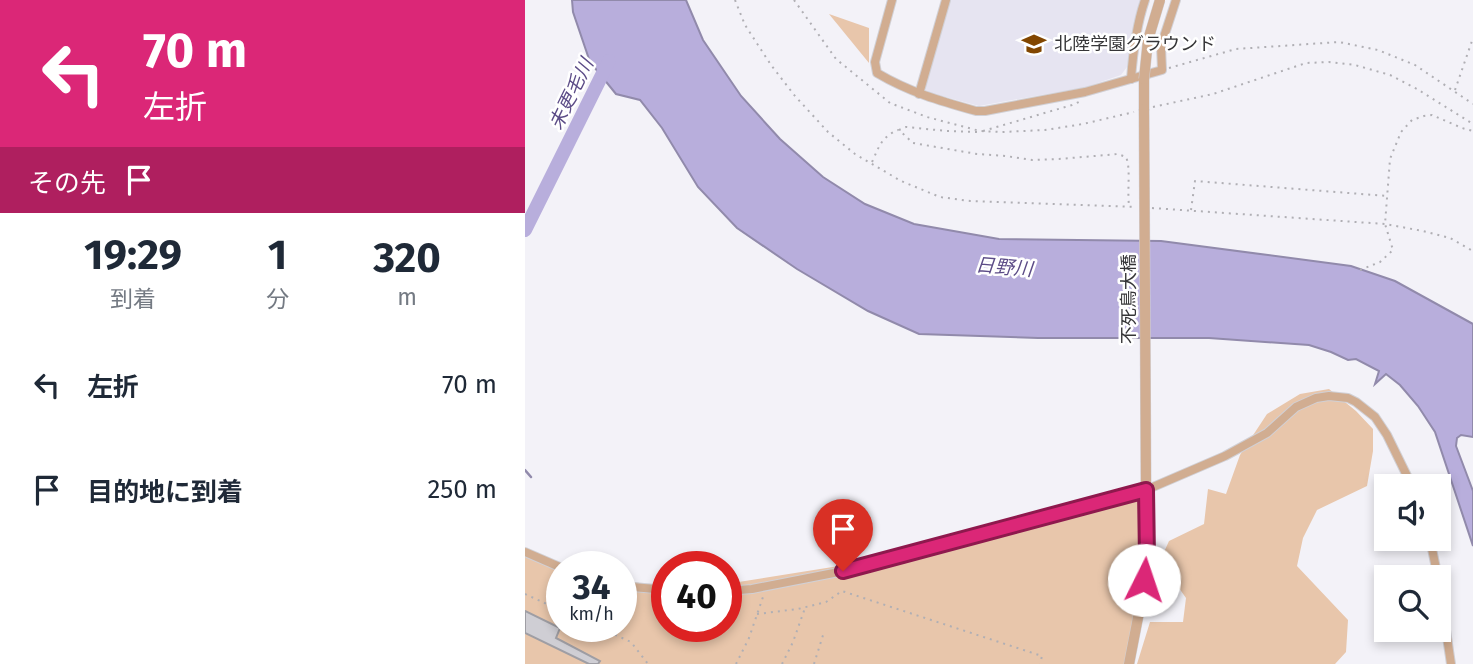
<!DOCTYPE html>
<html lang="ja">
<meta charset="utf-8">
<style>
:root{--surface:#fff;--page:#f2f2f3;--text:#1f2937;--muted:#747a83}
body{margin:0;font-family:"Fira Sans","Noto Sans JP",sans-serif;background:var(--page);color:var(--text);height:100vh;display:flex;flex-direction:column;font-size:26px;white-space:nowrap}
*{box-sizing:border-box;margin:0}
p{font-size:23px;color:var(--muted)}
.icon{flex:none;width:38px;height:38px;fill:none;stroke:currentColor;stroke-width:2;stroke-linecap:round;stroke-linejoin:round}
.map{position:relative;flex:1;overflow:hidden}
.drawer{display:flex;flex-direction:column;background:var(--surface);width:525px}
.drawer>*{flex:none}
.guide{background:#db2777;color:#fff;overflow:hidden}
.controls{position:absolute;left:849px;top:474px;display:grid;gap:14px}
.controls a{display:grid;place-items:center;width:77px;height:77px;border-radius:0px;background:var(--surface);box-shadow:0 4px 10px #0003;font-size:35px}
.speed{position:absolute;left:21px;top:551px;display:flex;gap:14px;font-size:35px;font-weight:700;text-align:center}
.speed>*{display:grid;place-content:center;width:91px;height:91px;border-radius:50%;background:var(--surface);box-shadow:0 4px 10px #0003;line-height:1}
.speed small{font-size:18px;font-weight:400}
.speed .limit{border:10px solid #d22;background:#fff;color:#111}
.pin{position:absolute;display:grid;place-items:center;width:60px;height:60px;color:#fff;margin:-72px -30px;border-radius:50% 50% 50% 0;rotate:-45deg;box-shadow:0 0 7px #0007}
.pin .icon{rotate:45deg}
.me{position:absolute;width:77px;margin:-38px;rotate:4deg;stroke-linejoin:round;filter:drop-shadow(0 0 5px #0008)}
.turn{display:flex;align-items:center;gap:24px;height:147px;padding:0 28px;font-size:32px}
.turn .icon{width:91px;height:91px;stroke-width:2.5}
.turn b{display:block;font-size:49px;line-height:60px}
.then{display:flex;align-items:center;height:66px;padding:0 28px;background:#0003;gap:14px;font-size:26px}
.eta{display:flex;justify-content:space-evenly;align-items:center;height:119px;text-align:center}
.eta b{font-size:42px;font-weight:700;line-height:49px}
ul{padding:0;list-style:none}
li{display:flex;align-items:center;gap:21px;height:105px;padding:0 28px}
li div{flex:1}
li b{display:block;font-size:26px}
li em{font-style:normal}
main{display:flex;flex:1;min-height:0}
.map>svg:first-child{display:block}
.built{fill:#e6e4f1}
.green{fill:#e8c6ab}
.water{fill:#b8aedc;stroke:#918aab;stroke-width:2}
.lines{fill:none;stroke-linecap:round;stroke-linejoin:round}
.stream{stroke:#918aab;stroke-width:2.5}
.river{stroke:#b8aedc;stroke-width:14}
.building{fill:#cfced4;stroke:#9f9ea4;stroke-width:2}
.minor-casing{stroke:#d1d0d5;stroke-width:10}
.tertiary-casing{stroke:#d1d0d5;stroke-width:11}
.path{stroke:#b0afb4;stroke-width:2;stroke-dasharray:2 5;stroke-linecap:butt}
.minor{stroke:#d1ad91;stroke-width:8}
.tertiary{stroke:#d1ad91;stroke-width:10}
.tertiary-bridge-casing{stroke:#d1d0d5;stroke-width:11;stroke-linecap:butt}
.tertiary-bridge{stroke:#d1ad91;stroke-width:10}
.route-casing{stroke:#8e194d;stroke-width:18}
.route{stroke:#db2777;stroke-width:12}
.labels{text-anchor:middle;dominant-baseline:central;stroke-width:5;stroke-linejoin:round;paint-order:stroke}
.poi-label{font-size:18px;fill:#363638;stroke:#fff;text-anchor:start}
.street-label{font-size:18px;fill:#363638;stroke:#fff}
.water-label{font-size:19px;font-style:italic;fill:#5c4c87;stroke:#fff}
</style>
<main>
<section class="drawer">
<div class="guide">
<div class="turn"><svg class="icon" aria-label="left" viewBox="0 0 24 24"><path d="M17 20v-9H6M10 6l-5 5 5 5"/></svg><div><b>70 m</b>左折</div></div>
<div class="then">その先<svg class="icon" aria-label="arrive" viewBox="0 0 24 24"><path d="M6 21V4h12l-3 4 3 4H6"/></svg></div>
</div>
<div class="eta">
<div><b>19:29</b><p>到着</p></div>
<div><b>1</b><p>分</p></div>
<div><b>320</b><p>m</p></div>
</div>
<ul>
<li><svg class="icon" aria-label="left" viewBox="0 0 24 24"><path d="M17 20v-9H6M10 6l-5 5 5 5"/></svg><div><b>左折</b></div><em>70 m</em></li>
<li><svg class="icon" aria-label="arrive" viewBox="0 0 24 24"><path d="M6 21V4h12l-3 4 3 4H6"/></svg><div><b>目的地に到着</b></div><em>250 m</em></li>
</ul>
</section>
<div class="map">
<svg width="948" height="664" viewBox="0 0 948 664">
<rect width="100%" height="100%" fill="#f3f2f8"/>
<path class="built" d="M423,0H616L610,20L602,67L596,75L561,87L454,106L402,92L399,85Z"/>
<g class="green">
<path d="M304,14L344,28V63Z"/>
<path d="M804,389L831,411L848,429V451L842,486L792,510L778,538L772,566L823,620L821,652L810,664H612L625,622H658L661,598L635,561L644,541L679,524L683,489L701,494L715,455L742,414L775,394Z"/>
<path d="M621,490L616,602L601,664H0V548L26,563L42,567H37V626H96V579L142,589V626H201V584L364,558Z"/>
</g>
<path class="water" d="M47,0H161L178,40L216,96L255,139L298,177L340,204L389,224L474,239L636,241L826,266L870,281L948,324V437L936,435L932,438L931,446L948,491V546L910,432L893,406L875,385L861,374L850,384L854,371L831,359L823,360L806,352L784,345L684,338H513L394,334L343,311L272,269L212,228L173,187L137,128L115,100L91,94L65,62L48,12Z"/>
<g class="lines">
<path class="stream" d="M0,470L6,477"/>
<path class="river" d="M0,230L84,61"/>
</g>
<path class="building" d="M0,611L35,628L31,638L75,661L73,664H64L0,633Z"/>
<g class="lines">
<g class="minor-casing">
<g id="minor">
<path d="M367,0L350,62L352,73C384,92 415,101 451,111H460L560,92L637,70L636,46L651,0"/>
<path d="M606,79C608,52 611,26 620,0"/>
<path d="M394,94L421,0"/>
<path d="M905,539L913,578"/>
<path d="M0,552L37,568"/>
<path d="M914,583L926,664"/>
<path d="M96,586L142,590"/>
<path d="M201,591L227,589L319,571L621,490L700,456L742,433L771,407L791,398L804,396L823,398L831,402L850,417L862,435L887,486"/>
</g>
</g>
<g class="tertiary-casing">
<g id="tertiary">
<path d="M619,109V79"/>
<path d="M604,664L616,602L622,558L621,490"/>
</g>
</g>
<g class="path">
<path d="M210,0L220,25L246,65L270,96L303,132L330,154L376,181L415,197L445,201L611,207"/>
<path d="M269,0L311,59L365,103L402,117L455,131L477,132L520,130L558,124L609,112"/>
<path d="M644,68L711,49L814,42L853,50L890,65L948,104"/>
<path d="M930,90L948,38"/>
<path d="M628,107L688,94L781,63L804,62L830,65L865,75L892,89L948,124"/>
<path d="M458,131L547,105L556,101"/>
<path d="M452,132L422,131L381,127L374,130L388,143L452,154L481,156L507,160L534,159L593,154L601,157C606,168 602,190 604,205"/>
<path d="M347,162C354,147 356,137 373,130"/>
<path d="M627,208L860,224L898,231L925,238L948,251"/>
<path d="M666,210L670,181L862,196"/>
<path d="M835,270L855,262L868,250L860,224L865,159L876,132L887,120L899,116L907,115L937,128L948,131"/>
<path d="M0,594L37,611"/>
<path d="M232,614L273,609L301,602L317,591L517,656L515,664"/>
<path d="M71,626L106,642L123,664"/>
<path d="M211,664L224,638L239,594"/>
<path d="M257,664L268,642L280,608"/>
<path d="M289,664L299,632"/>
</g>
<use href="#minor" class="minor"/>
<use href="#tertiary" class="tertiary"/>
<g class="tertiary-bridge-casing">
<g id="tertiary-bridge">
<path d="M619,79L623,40L635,0"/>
<path d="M619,109L621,490"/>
</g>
</g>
<use href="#tertiary-bridge" class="tertiary-bridge"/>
</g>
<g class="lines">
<g class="route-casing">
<path id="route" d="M318,571L621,490L622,558L619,580"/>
</g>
<use href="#route" class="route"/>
</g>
<defs>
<g id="school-bare" transform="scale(1.89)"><path d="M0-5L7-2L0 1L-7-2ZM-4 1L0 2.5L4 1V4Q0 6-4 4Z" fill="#824600" stroke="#fff" stroke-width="2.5" paint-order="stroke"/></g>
</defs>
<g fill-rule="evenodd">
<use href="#school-bare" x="509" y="44"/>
</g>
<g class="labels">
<g class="poi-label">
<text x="529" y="44">北陸学園グラウンド</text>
</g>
<g class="street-label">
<text transform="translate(604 299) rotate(-90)">不死鳥大橋</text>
</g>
<g class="water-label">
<text transform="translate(46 94) rotate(-64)">未更毛川</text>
<text transform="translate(479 267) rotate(5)">日野川</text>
</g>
</g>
</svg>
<div class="controls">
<a><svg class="icon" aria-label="sound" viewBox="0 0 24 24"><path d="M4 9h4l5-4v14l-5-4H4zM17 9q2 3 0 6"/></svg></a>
<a><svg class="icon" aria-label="search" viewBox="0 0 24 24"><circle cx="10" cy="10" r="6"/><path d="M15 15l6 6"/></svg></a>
</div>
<div class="speed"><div>34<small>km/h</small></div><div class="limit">40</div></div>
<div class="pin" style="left:318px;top:571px;background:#d93025"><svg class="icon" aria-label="arrive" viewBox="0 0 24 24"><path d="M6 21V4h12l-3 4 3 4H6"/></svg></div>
<svg class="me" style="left:619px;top:580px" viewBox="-20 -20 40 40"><circle r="19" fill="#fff"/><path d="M0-13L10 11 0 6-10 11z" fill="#db2777"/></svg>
</div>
</main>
